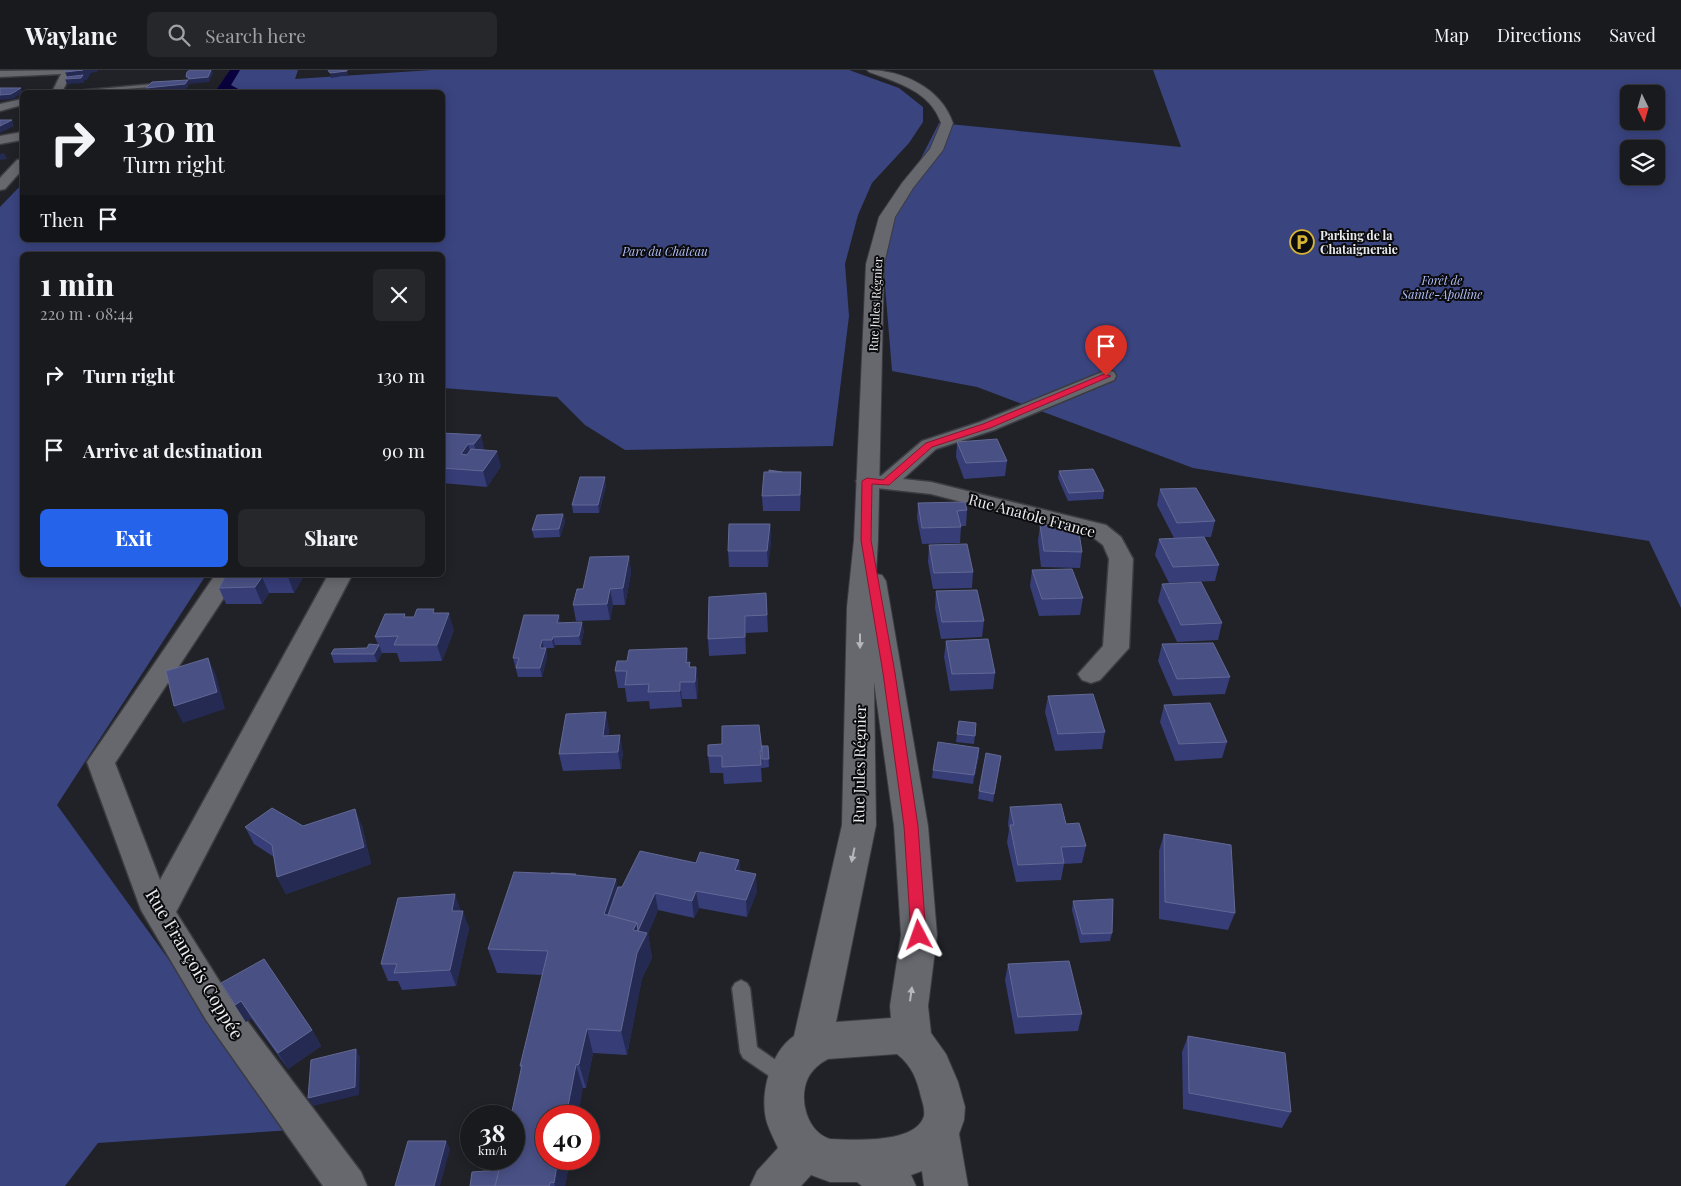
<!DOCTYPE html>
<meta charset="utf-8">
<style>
:root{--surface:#181a1d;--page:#25272a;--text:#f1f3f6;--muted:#9fa1a4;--line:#36383b;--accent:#2563eb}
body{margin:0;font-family:"Playfair Display",serif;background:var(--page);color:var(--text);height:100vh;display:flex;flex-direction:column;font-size:19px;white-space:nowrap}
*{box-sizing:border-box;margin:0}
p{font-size:16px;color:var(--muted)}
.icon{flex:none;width:28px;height:28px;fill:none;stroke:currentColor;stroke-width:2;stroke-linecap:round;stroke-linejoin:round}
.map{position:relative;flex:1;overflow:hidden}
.drawer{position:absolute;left:20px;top:182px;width:425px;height:325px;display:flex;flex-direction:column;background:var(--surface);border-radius:8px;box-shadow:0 2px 12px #0003,0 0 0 1px var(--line)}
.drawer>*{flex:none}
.guide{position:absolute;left:20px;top:20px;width:425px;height:152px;border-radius:8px;box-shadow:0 2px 12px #0003,0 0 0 1px var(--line);background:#181a1d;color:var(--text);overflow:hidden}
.needle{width:32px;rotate:175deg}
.tools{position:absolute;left:1620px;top:15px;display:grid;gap:10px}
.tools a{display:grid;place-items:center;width:45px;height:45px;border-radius:8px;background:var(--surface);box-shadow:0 2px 12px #0003,0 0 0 1px var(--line);font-size:25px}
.speed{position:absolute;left:460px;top:1035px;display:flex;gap:10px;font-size:25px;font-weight:700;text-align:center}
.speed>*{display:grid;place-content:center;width:65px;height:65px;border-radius:50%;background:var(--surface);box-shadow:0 2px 12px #0003,0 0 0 1px var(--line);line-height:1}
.speed small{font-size:12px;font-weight:400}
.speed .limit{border:8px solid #d22;background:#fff;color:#111}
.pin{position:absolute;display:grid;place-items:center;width:42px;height:42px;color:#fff;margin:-51px -21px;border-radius:50% 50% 50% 0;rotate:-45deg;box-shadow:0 0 5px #0007}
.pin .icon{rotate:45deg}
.me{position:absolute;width:55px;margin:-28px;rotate:356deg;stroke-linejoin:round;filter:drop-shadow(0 0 4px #0008)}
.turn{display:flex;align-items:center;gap:18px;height:105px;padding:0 20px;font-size:22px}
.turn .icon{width:65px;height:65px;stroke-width:2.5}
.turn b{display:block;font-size:35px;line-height:42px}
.then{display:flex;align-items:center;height:48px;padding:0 20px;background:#0003;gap:10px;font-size:19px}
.round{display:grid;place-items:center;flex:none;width:52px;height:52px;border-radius:8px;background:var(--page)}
.overview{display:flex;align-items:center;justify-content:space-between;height:85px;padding:0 20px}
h1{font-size:30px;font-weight:800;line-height:38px}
.button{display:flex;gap:10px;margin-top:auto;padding:10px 20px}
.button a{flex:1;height:58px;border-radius:8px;background:var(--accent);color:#fff;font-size:20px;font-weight:800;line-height:58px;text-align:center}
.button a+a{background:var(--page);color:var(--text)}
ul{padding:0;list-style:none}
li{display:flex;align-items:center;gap:15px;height:75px;padding:0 20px}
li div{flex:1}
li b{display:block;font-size:19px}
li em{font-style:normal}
header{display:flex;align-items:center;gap:30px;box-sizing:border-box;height:70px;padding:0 25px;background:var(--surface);border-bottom:1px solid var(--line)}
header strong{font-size:24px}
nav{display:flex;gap:28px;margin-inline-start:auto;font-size:18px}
.search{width:350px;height:45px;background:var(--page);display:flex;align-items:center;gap:12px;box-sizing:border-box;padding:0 18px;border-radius:8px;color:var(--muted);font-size:19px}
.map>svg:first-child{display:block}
.green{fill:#3a447f;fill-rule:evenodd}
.water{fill:#08013d}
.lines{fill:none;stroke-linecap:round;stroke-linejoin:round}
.lane-casing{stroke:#3b3c41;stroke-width:3}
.street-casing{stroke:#3b3c41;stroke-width:3}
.secondary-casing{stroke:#3b3c41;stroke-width:2}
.lane{fill:#66686e;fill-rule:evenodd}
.street{fill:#66686e;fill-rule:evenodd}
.secondary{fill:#66686e;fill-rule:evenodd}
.wall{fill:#363d77}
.shaded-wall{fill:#252a52}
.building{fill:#495084;stroke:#626894}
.oneway{fill:#b5b7bb}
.route{fill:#e11d48;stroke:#92132f}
.labels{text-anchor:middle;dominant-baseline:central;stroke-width:4;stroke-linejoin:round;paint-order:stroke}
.far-poi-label{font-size:12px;font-weight:bold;fill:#eaebee;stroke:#0b0b0e;text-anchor:start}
.far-park-label{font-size:12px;font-style:italic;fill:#b0bef7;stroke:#0b0b0e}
.far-street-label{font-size:12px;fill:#eaebee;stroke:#0b0b0e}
.street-label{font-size:15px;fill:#eaebee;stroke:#0b0b0e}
.near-street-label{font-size:18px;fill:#eaebee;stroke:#0b0b0e}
</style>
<header>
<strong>Waylane</strong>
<div class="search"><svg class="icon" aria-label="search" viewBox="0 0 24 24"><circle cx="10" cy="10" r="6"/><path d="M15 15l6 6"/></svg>Search here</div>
<nav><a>Map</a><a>Directions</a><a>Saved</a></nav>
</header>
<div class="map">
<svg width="1681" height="1116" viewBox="0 0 1681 1116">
<rect width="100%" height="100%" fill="#202227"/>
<g class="green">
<path d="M235,0H298L295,9L432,0H849L899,18L923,37V52L909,73L872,113L858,145L845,194L849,246L833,376L625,380L585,355L557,327L443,318L442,185H22V505H206L57,735L292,1060L98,1073L65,1116H0V137L22,114V170H442V22H211H219Z"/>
<path d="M1153,0H1681V538L1649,471L1193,398L977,317L892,301L882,179L901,127L939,53L1181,77ZM1629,24H1656V51H1629ZM1629,79H1656V106H1629Z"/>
</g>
<path class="water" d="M230,0H240L231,15L240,20L237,21L170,22L217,19Z"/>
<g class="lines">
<g class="lane-casing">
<g id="lane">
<path d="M164,13L166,16L84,22H65Z"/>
<path d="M741,910L747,913L750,918L757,977L790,1000L793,1006L790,1012L784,1015L778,1012L743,988L740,982L732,918L735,913Z"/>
</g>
</g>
<g class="street-casing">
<g id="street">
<path d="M73,0L62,22H52L61,4L0,7V1Z"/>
<path d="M22,29V35L0,41V34Z"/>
<path d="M22,62V70L0,74V66Z"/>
<path d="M22,89V100L5,119L0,120V108L17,90Z"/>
<path d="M1107,300L1114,302L1116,306L1114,310L994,360L936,379L903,409L931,412L1106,455L1121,467L1133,489L1129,578L1100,610L1091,613L1082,610L1078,604L1103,576L1109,489L1103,475L1090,465L931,424L867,417L860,415L856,411L860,407L867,405L881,406L922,371L980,352Z"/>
<path d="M215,505H239L115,693L160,810L328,505H352L176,842L230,928L361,1102L367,1116H323L206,950L141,840L87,692Z"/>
</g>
</g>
<g class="secondary-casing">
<path id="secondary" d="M867,0C903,0 941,18 953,53L943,80L913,118L895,147L884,194L878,470L876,504L882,505L886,511L928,756L937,865L928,936L931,963L946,984L958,1012L965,1037L964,1050L959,1064L968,1116H924L922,1101L911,1105L916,1116H862L857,1112H830L811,1105L801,1116H750L757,1101L778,1078C774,1069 768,1058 766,1049C760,1023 771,981 794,966L842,755L847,537L854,470L866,194L879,147L902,113L930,79L941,53C930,21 898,13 869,2ZM874,612L894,756L901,865L890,936L891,948L836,952L876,755ZM897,984C912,996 917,1009 921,1027C923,1034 925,1039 924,1046C916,1074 853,1070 830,1069C807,1062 798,1029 808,1008C812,1000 820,993 828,989Z"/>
</g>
<use href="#lane" class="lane"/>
<use href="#street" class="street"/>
<use href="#secondary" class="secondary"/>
</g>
<g class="wall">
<path d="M442,363L481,365L484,380L501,396L487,417L442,413Z"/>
<path d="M957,372L1007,391L1005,406L964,409L956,387Z"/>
<path d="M1059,401L1104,421L1103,429L1068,431L1058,408Z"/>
<path d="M782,402H801V417L800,441H763L762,426Z"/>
<path d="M606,415L599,443H573L572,435Z"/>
<path d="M1160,419L1215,451L1211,467H1204L1219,495L1215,511L1169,513L1155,485L1159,469L1174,468L1157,435Z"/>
<path d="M918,433L967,440L966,456H961L960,473L922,474L917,448Z"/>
<path d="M563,444L565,452L560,467L534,468L532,460Z"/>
<path d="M770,454L771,470L768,497H729L728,481Z"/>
<path d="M1040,455L1082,482L1080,498L1041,497L1038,471Z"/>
<path d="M929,475L973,502L972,518L933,519L928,492Z"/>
<path d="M629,486L631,503L625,535H613L610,550L576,551L573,535L583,519Z"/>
<path d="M1032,500L1083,528L1080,545L1039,546L1030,516Z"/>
<path d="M226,505H304L294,523H269L262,534H226L219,518Z"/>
<path d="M1162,514L1222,553L1218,570L1177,572L1158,531Z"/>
<path d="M936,521L984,551L982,567L941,569L935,538Z"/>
<path d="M709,527L767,540L768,562L746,563V584L709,586L708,569Z"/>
<path d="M436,543L454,560L442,591L400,592L397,583H382L377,592L334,593L331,584L367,578L378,575L375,567L406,547H414Z"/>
<path d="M561,553L584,560L581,575H555L554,578H546L547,587L542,607H518L513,588Z"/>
<path d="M946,571L995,603L993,619L950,621L944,587Z"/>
<path d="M1162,574L1230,607L1225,624L1173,626L1158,591Z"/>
<path d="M627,591L689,593L690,597H696L698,614L697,629H682V637L650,639L649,631L627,632L625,618H618L615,601Z"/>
<path d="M1048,626L1105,662L1102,679L1055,681L1045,642Z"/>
<path d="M1164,635L1227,672L1222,688L1175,691L1160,652Z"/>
<path d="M976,653L974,674L956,672L957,664Z"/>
<path d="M609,659L608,665L623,682L621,699L563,701L559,684Z"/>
<path d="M762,676H768L769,697L763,698Z"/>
<path d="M762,681L763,698H761L762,712L724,714L723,703H710L708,686Z"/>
<path d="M979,686L973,714L932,708L933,700Z"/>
<path d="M1001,686L993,732L978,729L979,721Z"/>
<path d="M1010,737L1066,754L1086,776L1082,793L1064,794L1061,810L1016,812L1007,772L1009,760L1008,754Z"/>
<path d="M362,756L371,794L286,824L277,807L274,787L254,774L245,757Z"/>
<path d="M1164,764L1235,843L1228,860L1159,849V781Z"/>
<path d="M739,790L740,801L757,821L747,847L699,838L694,848L658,840L648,864L652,888L642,908L627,985L593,983L586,1018H583L546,1089H570L565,1116H470L499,1100L521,1000L520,996L542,905L497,903L488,879L576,805L618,817H622L696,793Z"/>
<path d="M1073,831L1112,863L1110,871L1080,873L1072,840Z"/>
<path d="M461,841L469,858L456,916L402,920L398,911H388L381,894Z"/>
<path d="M1008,894L1082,944L1078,961L1015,964L1005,910Z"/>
<path d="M221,913L312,960L321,976L288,999L251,948L246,952Z"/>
<path d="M1188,966L1291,1042L1282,1058L1183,1039L1182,982Z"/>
</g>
<g class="shaded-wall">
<path d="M83,0H98L97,2L91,3L87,10H85L83,13L67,14L65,9H68L65,2Z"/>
<path d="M211,0H212L213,3L209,12L189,14L188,9Z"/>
<path d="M347,1L348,5L331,8L330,3Z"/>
<path d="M188,10L189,15L186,19L156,22H148L146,18Z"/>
<path d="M21,18L22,23L13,29L0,30V25Z"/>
<path d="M12,50L14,56L0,63V56Z"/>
<path d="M4,83L7,89L0,90V84Z"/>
<path d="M481,365L484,380L470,400L468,392H462L461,384L468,374L472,388L476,382L474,374Z"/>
<path d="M497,381L501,396L487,417L483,401Z"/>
<path d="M801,402V417L800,441V425Z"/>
<path d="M605,407L606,415L599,443L598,435Z"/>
<path d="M563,444L565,452L560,467L559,459Z"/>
<path d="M770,454L771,470L768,497L767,481Z"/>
<path d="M629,486L631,503L625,535L623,518Z"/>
<path d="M289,505H304L294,523L288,507Z"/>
<path d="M262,507L269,523L262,534L255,517Z"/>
<path d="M610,519L613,535L610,550L607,534Z"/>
<path d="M449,543L454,560L442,591L437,575Z"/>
<path d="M559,545L561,553H557Z"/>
<path d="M745,546L746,563V584L745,567Z"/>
<path d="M582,552L584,560L581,575L579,566Z"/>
<path d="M553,567L555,575L554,578L552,570Z"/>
<path d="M542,570L544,579L540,578Z"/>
<path d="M379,575L382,583L377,592L374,584Z"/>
<path d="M546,578L547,587L542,607L540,598Z"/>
<path d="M687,578L689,595L686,593Z"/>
<path d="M208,588L216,605L225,639L183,653L174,636Z"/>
<path d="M696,597L698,614L697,629L695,612Z"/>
<path d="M680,612L682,629V637L680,621Z"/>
<path d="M606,642L609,659L606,683L603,666Z"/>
<path d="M620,665L623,682L621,699L618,682Z"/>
<path d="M979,678V686L973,714L974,705Z"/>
<path d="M355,739L362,756L371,794L286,824L277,807Z"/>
<path d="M739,790L741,807L735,800Z"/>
<path d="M756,804L757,821L747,847L746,830Z"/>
<path d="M616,809L621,834L614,855L604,844Z"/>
<path d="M696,821L699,838L694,848L692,831Z"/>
<path d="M655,823L658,840L648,864L652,888L642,908L627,985L621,961L633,860Z"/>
<path d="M455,824L461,841H452Z"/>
<path d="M463,841L469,858L456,916L450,900Z"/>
<path d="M241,931L251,948L246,952L235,935Z"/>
<path d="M587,959L593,983L586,1018L579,994Z"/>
<path d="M312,960L321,976L288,999L278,983Z"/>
<path d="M356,979L360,987L359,1025L313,1036L308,1028Z"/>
<path d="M576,995L583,1018L578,1046H566Z"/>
<path d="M446,1071L450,1079L440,1116H434Z"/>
<path d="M558,1089H570L565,1116H555L554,1113Z"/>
</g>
<g class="building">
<path d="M66,0H83L65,2Z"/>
<path d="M190,0H211L208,7L188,9L189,7H186L187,2Z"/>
<path d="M328,0H347V1L330,3Z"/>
<path d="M83,5L81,8L65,9L67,7Z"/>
<path d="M188,10L185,14L146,18L152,12Z"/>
<path d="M0,18H21L11,24L0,25Z"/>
<path d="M0,50H12L0,56Z"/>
<path d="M442,363L481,365L474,374H468L461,384L467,385L471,379L497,381L483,401L442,398Z"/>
<path d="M997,369L1007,391L966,393L957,372Z"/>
<path d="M1093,399L1104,421L1069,423L1059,401Z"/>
<path d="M769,400L782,402H769Z"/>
<path d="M764,402H801L800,425L762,426Z"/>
<path d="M580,407H605L598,435H572Z"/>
<path d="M1196,418L1215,451L1177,453L1160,419Z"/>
<path d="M965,432L967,440L957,441L961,457L922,458L918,433Z"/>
<path d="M563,444L559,459L532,460L537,445Z"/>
<path d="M729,454H770L767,481H728Z"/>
<path d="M1040,455L1078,456L1082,482L1044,481Z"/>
<path d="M1204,467L1219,495L1173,497L1159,469Z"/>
<path d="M967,474L973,502L934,503L929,475Z"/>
<path d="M629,486L623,518L610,519L607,534L573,535L577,519H583L590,487Z"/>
<path d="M1072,499L1083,528L1042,529L1032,500Z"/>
<path d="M226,505H289L288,507H262L255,517L219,518Z"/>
<path d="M1201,512L1222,553L1181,555L1162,514Z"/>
<path d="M977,520L984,551L942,552L936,521Z"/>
<path d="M766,523L767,545L745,546V567L708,569L709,527Z"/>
<path d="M417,539H434L433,543H449L437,575H394L398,566L375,567L385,544H405L404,547H414Z"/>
<path d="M524,545H559L557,553L582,552L579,566L553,567L552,570H542L540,578H546L540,598H516L519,588H513Z"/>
<path d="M988,569L995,603L952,604L946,571Z"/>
<path d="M1213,573L1230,607L1177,609L1162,574Z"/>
<path d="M369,574L379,575L374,584H331L334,579L367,578Z"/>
<path d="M687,578L686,593L690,592L689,597H696L695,612H680V621L648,622L649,614L625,615L627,601H615L617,591H627L629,580Z"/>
<path d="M208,588L217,622L174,636L166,601Z"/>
<path d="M1093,624L1105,662L1058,664L1048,626Z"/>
<path d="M1210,633L1227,672L1179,674L1164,635Z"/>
<path d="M606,642L603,666L620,665L618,682L559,684L566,644Z"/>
<path d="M959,651L976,653L975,666L957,664Z"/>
<path d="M759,655L762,681H760L761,695L722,697V686H708V675L722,674V656Z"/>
<path d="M938,672L979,678L974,705L933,700Z"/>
<path d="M762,676H768L769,689H762Z"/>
<path d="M986,683L1001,686L994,724L979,721Z"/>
<path d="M1061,734L1066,754L1079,753L1086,776L1061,777L1064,793L1018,795L1010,755H1014L1010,737Z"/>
<path d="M272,738L303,756L355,739L364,777L277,807L272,775L245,757Z"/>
<path d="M1164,764L1231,775L1235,843L1165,832Z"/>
<path d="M640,781L696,793L700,782L739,790L735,800L756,804L746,830L696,821L692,831L655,823L638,861L637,853L608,845L618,817H622Z"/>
<path d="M514,802L566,804L616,809L604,844L637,853L633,860L647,863L637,883L621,961L587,959L579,994L576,995L566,1046H546V1089H558L554,1113L551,1112L549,1116H495L501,1089H514V1046H511L522,995L520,996L548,881L488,879Z"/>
<path d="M551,803L576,804L575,805Z"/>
<path d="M455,824L452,841H463L450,900L394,903L397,894H381L398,828Z"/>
<path d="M1113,829L1112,863L1082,864L1073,831Z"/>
<path d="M264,889L312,960L278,983L241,931L235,935L221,913Z"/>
<path d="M1069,891L1082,944L1018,947L1008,894Z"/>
<path d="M1188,966L1285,983L1291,1042L1189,1023Z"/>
<path d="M356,979L355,1017L308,1028L311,990Z"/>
<path d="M408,1071H446L434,1116H395Z"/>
<path d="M499,1100L495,1116H470L472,1102Z"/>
</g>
<defs><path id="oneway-solid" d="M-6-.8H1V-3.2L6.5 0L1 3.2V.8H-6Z" transform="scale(1.25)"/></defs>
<g class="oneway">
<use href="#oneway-solid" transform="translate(860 571) rotate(90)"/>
<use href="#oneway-solid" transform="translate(853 785) rotate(102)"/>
<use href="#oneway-solid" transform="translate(911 924) rotate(-82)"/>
</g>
<path class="route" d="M1104,304L1111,306L990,358L932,377L889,415L872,414L871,470L895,603L918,756L926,865L924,869L919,871L914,869L911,865L904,756L883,603L861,470L862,411L867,408L883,410L926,373L983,354Z"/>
<defs>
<g id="parking-ring" transform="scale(1.25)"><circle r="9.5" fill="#0b0b0e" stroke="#d6b534" stroke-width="1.5"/><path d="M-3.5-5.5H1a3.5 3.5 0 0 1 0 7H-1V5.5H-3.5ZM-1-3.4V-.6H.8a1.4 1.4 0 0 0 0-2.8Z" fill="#d6b534"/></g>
</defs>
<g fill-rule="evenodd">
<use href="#parking-ring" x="1302" y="172"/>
</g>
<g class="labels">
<g class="far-poi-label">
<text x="1320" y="165">Parking de la<tspan x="1320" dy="14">Chataigneraie</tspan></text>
</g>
<g class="far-park-label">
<text x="665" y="181">Parc du Château</text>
<text x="1442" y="210">Forêt de<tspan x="1442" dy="14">Sainte-Apolline</tspan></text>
</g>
<g class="far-street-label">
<text transform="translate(875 234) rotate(-87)">Rue Jules Régnier</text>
</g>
<g class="street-label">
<text transform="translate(1032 445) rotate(15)">Rue Anatole France</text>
<text transform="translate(859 694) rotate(-89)">Rue Jules Régnier</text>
</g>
<g class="near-street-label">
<text transform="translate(195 894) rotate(59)">Rue François Coppée</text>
</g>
</g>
</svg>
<div class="tools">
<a><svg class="needle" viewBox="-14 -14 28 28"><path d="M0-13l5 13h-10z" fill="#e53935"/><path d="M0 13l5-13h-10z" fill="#9fa1a4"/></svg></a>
<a><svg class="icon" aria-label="layers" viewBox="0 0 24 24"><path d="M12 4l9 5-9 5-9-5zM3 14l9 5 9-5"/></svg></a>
</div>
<div class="speed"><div>38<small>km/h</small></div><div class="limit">40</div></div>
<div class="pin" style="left:1106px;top:306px;background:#d93025"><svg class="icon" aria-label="arrive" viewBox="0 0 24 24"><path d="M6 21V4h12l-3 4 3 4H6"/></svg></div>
<svg class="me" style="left:919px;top:865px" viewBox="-20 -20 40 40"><path d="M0-17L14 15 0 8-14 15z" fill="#e11d48" stroke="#fff" stroke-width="4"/></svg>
<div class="guide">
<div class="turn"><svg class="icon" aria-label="right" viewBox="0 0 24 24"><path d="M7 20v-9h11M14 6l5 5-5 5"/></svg><div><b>130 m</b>Turn right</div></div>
<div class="then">Then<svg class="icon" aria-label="arrive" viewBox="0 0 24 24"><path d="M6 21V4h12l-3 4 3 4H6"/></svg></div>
</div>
<section class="drawer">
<div class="overview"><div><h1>1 min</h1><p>220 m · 08:44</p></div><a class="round"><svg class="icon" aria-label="close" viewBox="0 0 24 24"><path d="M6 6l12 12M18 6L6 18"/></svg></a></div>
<ul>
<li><svg class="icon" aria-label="right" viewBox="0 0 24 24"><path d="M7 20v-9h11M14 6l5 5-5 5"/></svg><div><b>Turn right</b></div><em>130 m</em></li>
<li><svg class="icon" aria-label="arrive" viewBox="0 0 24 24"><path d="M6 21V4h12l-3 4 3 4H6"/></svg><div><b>Arrive at destination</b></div><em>90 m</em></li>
</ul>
<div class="button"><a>Exit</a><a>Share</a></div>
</section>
</div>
